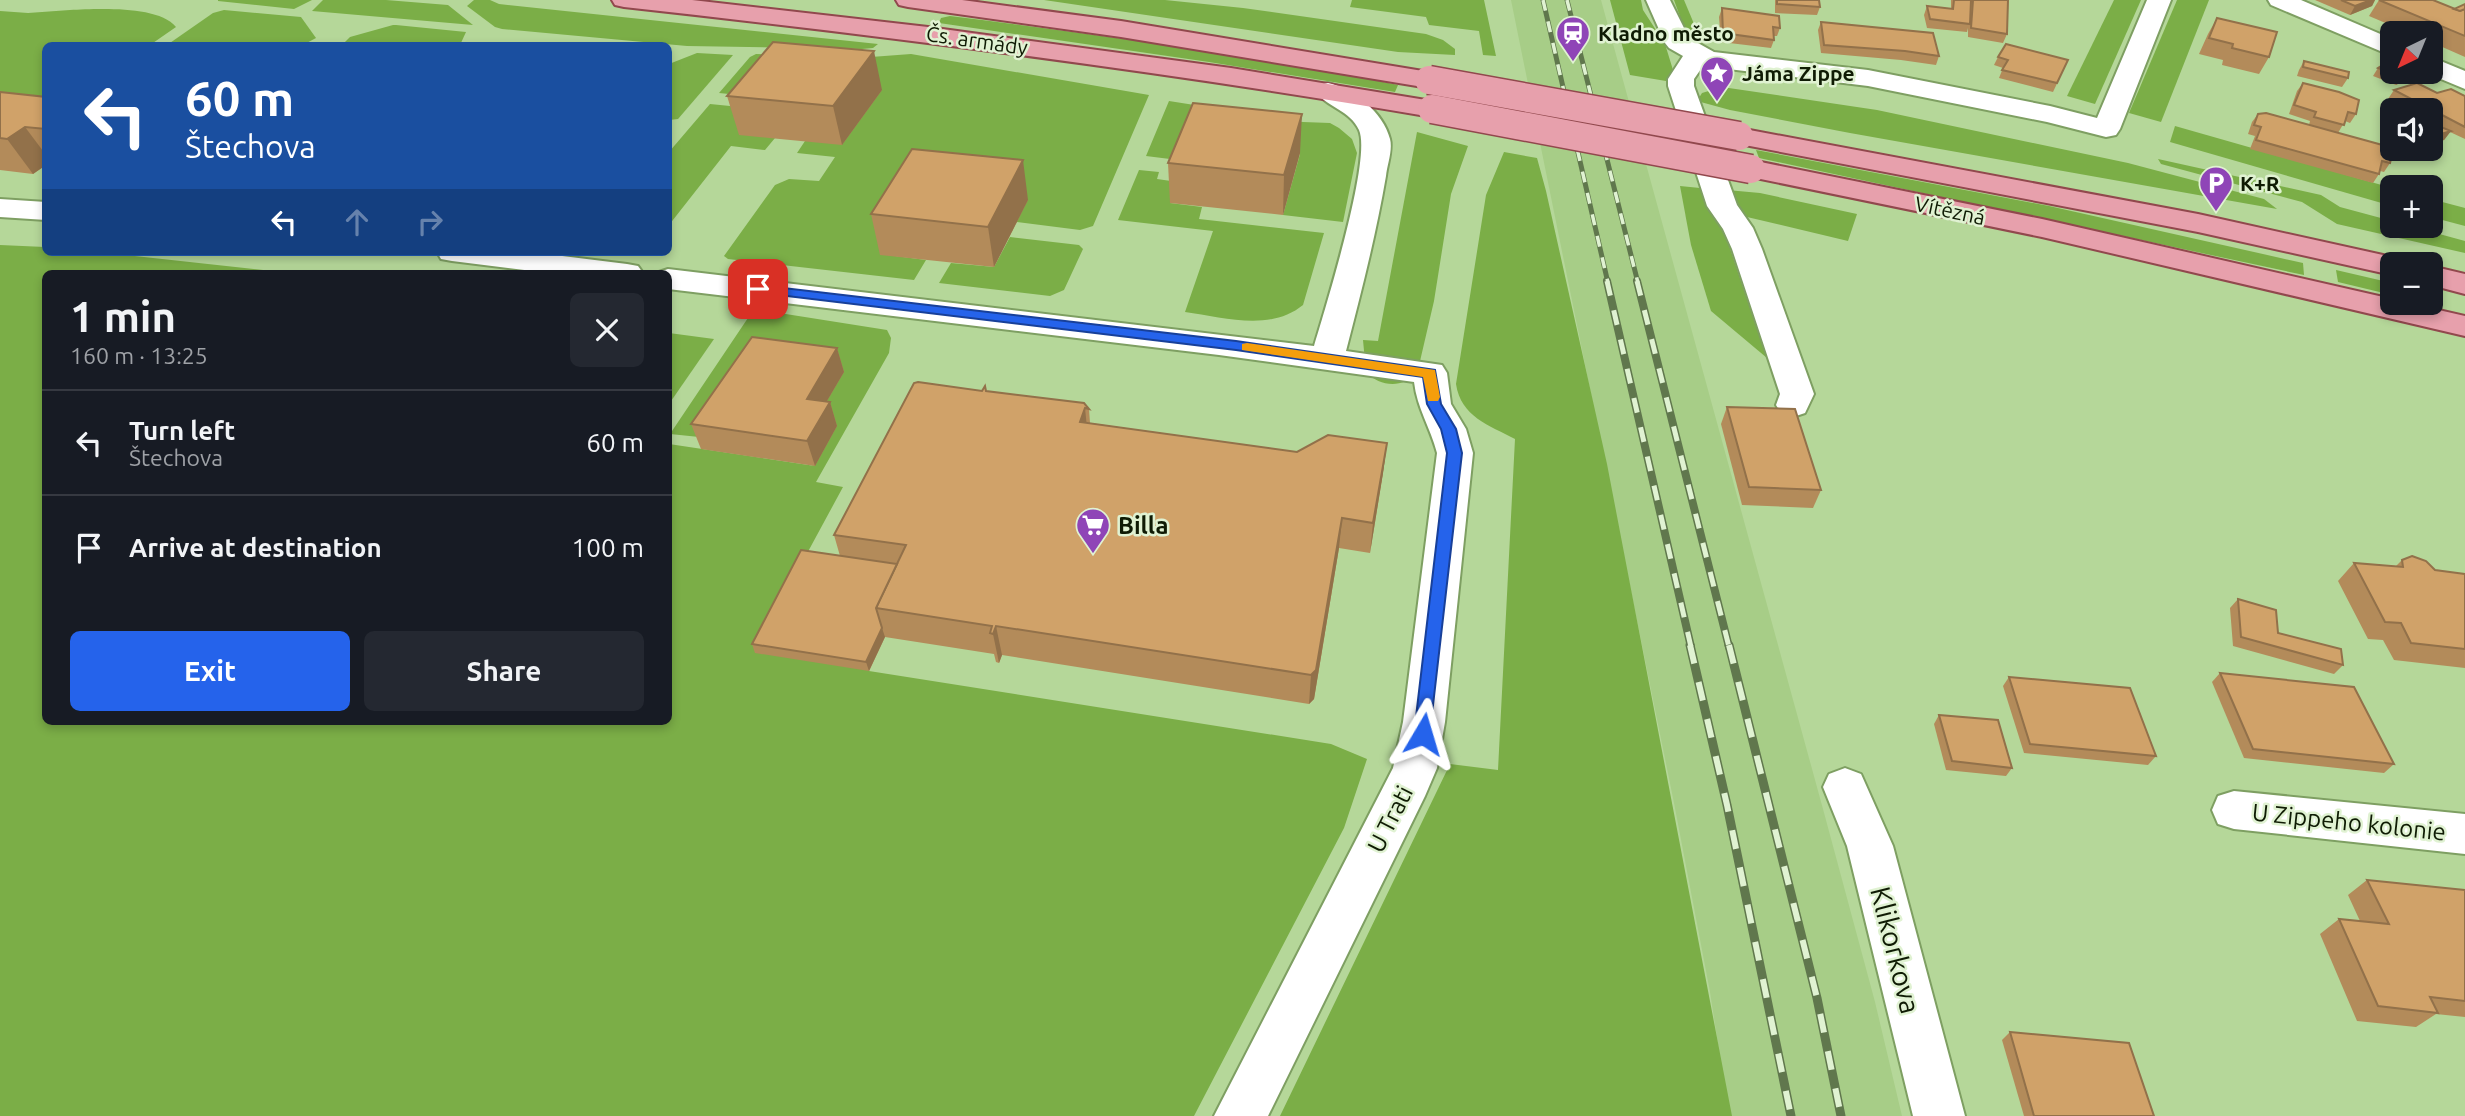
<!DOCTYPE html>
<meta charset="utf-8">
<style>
:root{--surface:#171b24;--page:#242831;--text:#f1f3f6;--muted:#9ea1a6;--line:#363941;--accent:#2563eb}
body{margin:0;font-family:Ubuntu,sans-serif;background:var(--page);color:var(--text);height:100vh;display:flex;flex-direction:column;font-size:26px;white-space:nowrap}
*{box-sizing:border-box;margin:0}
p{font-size:23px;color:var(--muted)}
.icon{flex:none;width:38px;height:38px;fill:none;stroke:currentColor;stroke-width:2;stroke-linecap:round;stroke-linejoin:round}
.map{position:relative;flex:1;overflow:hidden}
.sheet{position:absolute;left:42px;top:270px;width:630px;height:455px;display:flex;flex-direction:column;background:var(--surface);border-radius:10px;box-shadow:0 4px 10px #0003}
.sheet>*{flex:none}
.guide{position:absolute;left:42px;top:42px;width:630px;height:214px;border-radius:10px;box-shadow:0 4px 10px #0003;background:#1a4fa0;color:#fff;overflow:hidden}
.needle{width:46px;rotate:223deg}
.tools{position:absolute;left:2380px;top:21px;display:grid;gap:14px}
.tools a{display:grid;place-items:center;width:63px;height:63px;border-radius:10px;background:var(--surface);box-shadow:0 4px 10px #0003;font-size:35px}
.pin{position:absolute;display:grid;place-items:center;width:60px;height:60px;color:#fff;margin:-30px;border-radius:14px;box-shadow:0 4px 10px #0006}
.me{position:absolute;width:77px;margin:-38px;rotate:7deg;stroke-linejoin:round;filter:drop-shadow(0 0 5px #0008)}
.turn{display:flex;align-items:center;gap:24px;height:147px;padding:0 28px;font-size:32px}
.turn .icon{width:91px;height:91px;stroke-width:2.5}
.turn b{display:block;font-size:49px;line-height:60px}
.lanes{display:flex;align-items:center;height:66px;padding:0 28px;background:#0003;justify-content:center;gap:35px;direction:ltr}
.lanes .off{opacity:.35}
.round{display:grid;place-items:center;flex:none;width:74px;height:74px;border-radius:10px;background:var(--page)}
.overview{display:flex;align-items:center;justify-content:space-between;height:119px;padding:0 28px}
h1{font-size:42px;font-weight:600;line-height:52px}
.button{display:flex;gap:14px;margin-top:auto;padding:14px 28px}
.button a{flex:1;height:80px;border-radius:10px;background:var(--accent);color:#fff;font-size:28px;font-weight:600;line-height:80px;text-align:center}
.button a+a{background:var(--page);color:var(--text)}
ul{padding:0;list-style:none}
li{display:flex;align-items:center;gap:21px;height:105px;padding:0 28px;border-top:2px solid var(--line)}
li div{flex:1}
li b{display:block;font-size:26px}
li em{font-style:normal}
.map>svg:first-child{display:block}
.built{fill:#a7cd87}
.green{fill:#7bae47}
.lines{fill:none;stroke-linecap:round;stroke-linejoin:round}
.minor-casing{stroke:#7e9f62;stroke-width:4}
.major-casing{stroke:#91484d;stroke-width:4}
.minor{fill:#fff;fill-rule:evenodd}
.major{fill:#e7a0ac;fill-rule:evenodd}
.rail-far2-casing{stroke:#60774d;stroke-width:5}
.rail-far1-casing{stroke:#60774d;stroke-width:8}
.rail-casing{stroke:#60774d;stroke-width:9}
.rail-far2{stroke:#e0f2d2;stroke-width:3.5;stroke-dasharray:11;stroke-linecap:butt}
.rail-far1{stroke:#e0f2d2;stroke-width:5;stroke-dasharray:15;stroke-linecap:butt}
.rail{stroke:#e0f2d2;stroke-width:6;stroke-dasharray:19;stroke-linecap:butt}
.major-bridge-casing{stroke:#91484d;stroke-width:31;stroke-linecap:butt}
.major-bridge{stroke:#e7a0ac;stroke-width:28}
.wall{fill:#b38b5a}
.shaded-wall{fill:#92714a}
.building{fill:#d0a269;stroke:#92714a;stroke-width:2}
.route{fill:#2563eb;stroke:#184099;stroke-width:2}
.slow{fill:#f59e0b}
.labels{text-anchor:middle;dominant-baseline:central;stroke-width:5;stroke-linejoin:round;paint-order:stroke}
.far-poi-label{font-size:21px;font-weight:bold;fill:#0f1b04;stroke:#e0f2d2;text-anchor:start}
.far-street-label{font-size:21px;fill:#0f1b04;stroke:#e0f2d2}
.poi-label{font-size:24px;font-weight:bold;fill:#0f1b04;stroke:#e0f2d2;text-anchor:start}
.street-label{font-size:24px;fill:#0f1b04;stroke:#e0f2d2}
.near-street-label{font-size:28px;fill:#0f1b04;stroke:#e0f2d2}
</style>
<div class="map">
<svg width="2465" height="1116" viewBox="0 0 2465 1116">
<rect width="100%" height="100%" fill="#b5d799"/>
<path class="built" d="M1511,0H1601L1823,809L1875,1002L1902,1116H1729L1710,992L1674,803Z"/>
<g class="green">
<path d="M312,0L294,9L218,1V0Z"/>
<path d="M323,0H386L448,5L473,25L312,11Z"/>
<path d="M474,0H490L499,4L878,44L873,48L862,49L687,46L502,29L495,27L467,6Z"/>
<path d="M1044,0H1165L1243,8L1426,34L1443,40L1455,49V55L1398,52Z"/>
<path d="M1352,0H1484L1496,56L1483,55L1479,31L1429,25L1426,17L1350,7Z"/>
<path d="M1610,0H1641L1643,10L1665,44L1673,70L1666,81L1630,75Z"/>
<path d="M1674,0H1684L1705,50L1698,49L1687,36Z"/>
<path d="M2114,0H2141L2095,104L2067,96Z"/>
<path d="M2177,0H2209L2161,122L2129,113Z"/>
<path d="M70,10C97,9 158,5 176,27L150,45L46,46L45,109L0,104V11L28,13Z"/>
<path d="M224,10L301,17L316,38L301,46L167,45L213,13Z"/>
<path d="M950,16C1100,35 1250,54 1398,85L1395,92L1209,62L939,23L941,18Z"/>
<path d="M393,25H396L466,32L460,45L347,46L344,43L350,37Z"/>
<path d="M697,53L733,55L678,119L669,120V64Z"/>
<path d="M756,54L871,57L911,54L1149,95L1093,226L1080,230L1017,222L880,254L926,260L914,280L728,259L724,256L775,185L789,179L819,181L835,157L797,153L805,141L769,98L719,93L750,57Z"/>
<path d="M1722,87L1877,110L2128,163L2264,199L2277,209L1850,133L1730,110L1697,101L1702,93Z"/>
<path d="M1169,101L1303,122L1330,123L1339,128L1352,139L1357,153L1343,222L1283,215L1300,154L1186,161L1146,156Z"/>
<path d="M710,104L740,107L775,138L765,150L731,146L669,225V152Z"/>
<path d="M2175,126L2392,188V206L2170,142Z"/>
<path d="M1417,132L1468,146L1451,194L1434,301L1417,374C1402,388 1380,387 1366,372L1363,340L1378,341Z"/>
<path d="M1756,150L2049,206L2303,263L2304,275L1759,158Z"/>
<path d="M1504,152L1537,158L1546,191L1607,464L1732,1116H1280L1450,764L1498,770L1515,439C1489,425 1461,417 1456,384L1486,195Z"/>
<path d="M2158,159L2321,195L2340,207L2392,221V226H2410L2465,241V253L2337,224L2302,202L2161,164Z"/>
<path d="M1139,170L1159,172L1157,179L1178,182L1170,203L1202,207L1199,219L1324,233L1303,305C1270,332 1223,317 1185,312L1213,231L1118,220Z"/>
<path d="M1680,186L1710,189L1767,358L1711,311L1691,245Z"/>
<path d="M1727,190L1760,193L1857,214L1848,241L1747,217L1740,215Z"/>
<path d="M2431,199L2465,208V226L2431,217Z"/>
<path d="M1010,237L1079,245L1083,249L1064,290L1050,296L939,283L951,263L994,267Z"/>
<path d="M0,245L45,247L46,252H98L291,273H46V721H668L669,444L815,466L709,438L670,434L754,309L887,330L891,338L889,353L816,482L843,487L804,559L869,671L1331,744L1367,759L1344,828L1194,1116H0Z"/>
<path d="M2336,270L2392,283V295L2338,282Z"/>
<path d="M669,333L714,339L669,404L668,333Z"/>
</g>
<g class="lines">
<g class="minor-casing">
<g id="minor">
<path d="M1646,0H1670L1689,38L1714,52L1868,70L2050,106L2097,118L2147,0H2171L2120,129L2116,135L2106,137L2047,122L1868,86L1703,66L1694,79V86L1737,205L1753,228L1762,249L1814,394L1805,413L1793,417L1781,413L1776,405L1780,394L1732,249L1723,229L1707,206L1668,86V79L1683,56L1669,48L1665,43Z"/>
<path d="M2268,0H2301L2392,39V56L2271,5Z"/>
<path d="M2431,57L2465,71V89L2424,72H2431Z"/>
<path d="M1328,83C1354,89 1383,112 1390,139C1393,150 1387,165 1386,176C1376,235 1361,293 1346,351L1442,365L1447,373L1451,404L1466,429L1473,453L1445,722L1437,768L1425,796L1268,1116H1214L1393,768L1403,722L1437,453C1430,427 1417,408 1414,382L1219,355L668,289V273H656L668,269L1314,346C1325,309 1372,159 1359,130C1350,110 1326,107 1315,91L1319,85Z"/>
<path d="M0,199L46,202V220L0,217Z"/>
<path d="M437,252H530L627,264L638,266L643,273H549L452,261L441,259Z"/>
<path d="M1845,768L1861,774L1893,846L1965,1116H1913L1847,846L1823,787L1829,774Z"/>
<path d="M2234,791L2465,814V854L2234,829L2218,824L2212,810L2218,796Z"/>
</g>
</g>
<g class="major-casing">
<g id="major">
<path d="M612,0H692L928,27L1231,68L1432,101L1442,103L1446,109L1442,115L1432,117C1164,71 894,37 624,7L615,5Z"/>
<path d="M896,0H962L1121,21L1429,72L1438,74L1442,80L1438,86L1429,88L1121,37L908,7L899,5Z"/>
<path d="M1739,128L2198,214L2392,257L2403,259L2406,264H2392V275L2198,232L1729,142L1725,136L1729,130Z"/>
<path d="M1751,160L2042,219L2392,299V303H2408L2465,316V336L2042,237L1741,175L1737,169L1741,163Z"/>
<path d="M2431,266L2465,274V294L2431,285Z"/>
</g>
</g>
<use href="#minor" class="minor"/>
<use href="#major" class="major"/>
<g class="rail-far2-casing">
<g id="rail-far2">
<path d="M1543,0L1608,283"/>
<path d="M1567,0L1638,283"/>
</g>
</g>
<g class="rail-far1-casing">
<g id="rail-far1">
<path d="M1607,281L1691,647"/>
<path d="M1637,281L1729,647"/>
</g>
</g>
<g class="rail-casing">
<g id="rail">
<path d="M1690,645L1727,805L1791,1116"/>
<path d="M1729,645L1817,998L1841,1116"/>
</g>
</g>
<use href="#rail-far2" class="rail-far2"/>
<use href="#rail-far1" class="rail-far1"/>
<use href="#rail" class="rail"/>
<g class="major-bridge-casing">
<g id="major-bridge">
<path d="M1429,80L1739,136"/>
<path d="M1432,109L1751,169"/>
</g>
</g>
<use href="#major-bridge" class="major-bridge"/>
</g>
<g class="wall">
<path d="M1775,0H1819L1820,7L1817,15L1775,13Z"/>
<path d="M1951,0H2008L2007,34L2003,43L1968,37V28L1967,32L1927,28L1924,15L1927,6L1951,9Z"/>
<path d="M2315,0H2375L2372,6L2350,15Z"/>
<path d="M2379,0L2454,9L2465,4V57L2431,42V33H2409L2369,16Z"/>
<path d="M1722,8L1780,28L1777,36H1774V40L1771,48L1721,42L1719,17Z"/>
<path d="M2217,18L2269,57L2259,74L2222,65L2223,60L2199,54L2208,34Z"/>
<path d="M1821,22L1939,56L1936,65L1901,60L1821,53L1818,30Z"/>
<path d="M1998,57L2068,60L2053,92L1999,78L2003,68L1994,65Z"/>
<path d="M2304,61L2348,78L2342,87L2297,76L2299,70Z"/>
<path d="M2378,68L2392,72H2416L2413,75L2396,85L2373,76Z"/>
<path d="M2303,83L2356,114L2350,123L2345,121L2338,133L2390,163L2384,172L2380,171L2379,174L2373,183L2250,149L2255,136L2248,134L2252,122L2258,114L2309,125L2310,121L2289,114L2297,91Z"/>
<path d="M882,90L842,145L739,135L727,96Z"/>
<path d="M2394,90L2465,96V139L2450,132L2444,140L2434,143L2431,141V123L2444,128L2431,121V110H2409L2388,99Z"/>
<path d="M0,92L46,97V165L33,174L0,170Z"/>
<path d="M2391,113H2392V125L2385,122Z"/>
<path d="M1300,153L1283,215L1170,203L1168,163Z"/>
<path d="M1028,200L994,267L880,255L871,214Z"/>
<path d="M837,348L844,372L827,401L830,402L837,426L815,466L701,449L691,424Z"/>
<path d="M986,391L1089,409L1090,423L1297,452L1387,443L1383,473L1370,553L1339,548L1314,699L1309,704L1002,655L999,663L996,662L994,654L885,637L869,671L755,653L752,644L840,556L834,535Z"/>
<path d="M1727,407L1821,490L1813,508L1742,505L1721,424Z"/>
<path d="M2402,560L2435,570L2465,574V668L2394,660L2383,640L2368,639L2338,581L2354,563L2396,566Z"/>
<path d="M2238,599L2278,633L2343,665L2334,674L2233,646L2230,608Z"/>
<path d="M2220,673L2394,764L2384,773L2244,758L2212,682Z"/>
<path d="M2009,677L2156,756L2148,765L2024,753L2003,686Z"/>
<path d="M1939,715L2012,768L2006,776L1946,770L1934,724Z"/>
<path d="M2367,880L2465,890V1017L2436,1014L2416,1027L2357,1021L2320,934L2339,919L2360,921L2348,895Z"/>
<path d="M2010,1032L2154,1116H2024L2002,1040Z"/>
</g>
<g class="shaded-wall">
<path d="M2371,0H2375L2372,6L2350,15L2355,6Z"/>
<path d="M874,51L882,90L842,145L833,106Z"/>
<path d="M2410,72H2416L2413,75L2396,85L2402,77Z"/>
<path d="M1302,114L1300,153L1283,215L1284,175Z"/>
<path d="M25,127L46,155V165L33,174L7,139Z"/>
<path d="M2451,131L2444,140L2434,143L2441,134Z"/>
<path d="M1023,160L1028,200L994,267L988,227Z"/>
<path d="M837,348L844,372L814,423L807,399Z"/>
<path d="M830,402L837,426L815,466L807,441Z"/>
<path d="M1085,408L1088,438L1080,422Z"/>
<path d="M1387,443L1383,473L1370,553L1373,523Z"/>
<path d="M1342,518L1339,548L1314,699L1309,704L1311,675Z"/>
<path d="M996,626L1002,655L999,663L993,634Z"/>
<path d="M882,628L885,637L869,671L866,662Z"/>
</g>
<g class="building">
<path d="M1777,0H1819L1820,7L1777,4Z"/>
<path d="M1954,0H1971L1970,24L1930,19L1927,6L1953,9Z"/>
<path d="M1973,0H2008L2007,34L1971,28Z"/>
<path d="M2341,0H2371L2355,6Z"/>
<path d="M2379,0H2433L2460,11L2465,9V36Z"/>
<path d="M2465,4V9L2460,11L2454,9Z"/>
<path d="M1722,8L1779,16L1780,28L1773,27L1774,40L1723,33Z"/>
<path d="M2217,18L2277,32L2269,57L2232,48L2233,44L2209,38Z"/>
<path d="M1821,22L1933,33L1939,56L1905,51L1824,45Z"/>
<path d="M773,42L874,51L833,106L727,96Z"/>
<path d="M2006,44L2068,60L2057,83L2002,70L2008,60L1998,57Z"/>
<path d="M2392,59V72H2410L2402,77L2378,68Z"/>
<path d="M2304,61L2349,72L2348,78L2303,67Z"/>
<path d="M2303,83L2339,92L2359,100L2356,114L2348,112L2344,125L2314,117L2316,112L2294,105Z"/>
<path d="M2417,83L2437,93L2451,89L2465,96V127L2394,90Z"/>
<path d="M0,92L46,97V129L25,127L7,139L0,138Z"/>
<path d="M1193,103L1302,114L1284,175L1168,163Z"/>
<path d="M2266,113L2386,146L2393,151L2390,163L2382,161L2379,174L2256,140L2261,127L2254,125L2258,114Z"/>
<path d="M2431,123L2451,131L2441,134L2431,130Z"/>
<path d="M912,149L1023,160L988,227L871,214Z"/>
<path d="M752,337L837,348L807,399L830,402L807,441L691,424Z"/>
<path d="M918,382L982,391L985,386L986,391L1084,403L1089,409L1085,408L1080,422L1297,452L1328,435L1387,443L1373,523L1342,518L1316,670L1311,675L996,626L993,634L990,633L992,626L876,608L906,545L834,535L914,383Z"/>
<path d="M1727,407L1795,409L1821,490L1749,487Z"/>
<path d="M801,550L897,564L876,608L882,628L866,662L752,644Z"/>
<path d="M2412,556L2426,561L2435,570L2465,574V649L2411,643L2401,623L2385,622L2354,563L2403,567L2402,560Z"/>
<path d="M2238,599L2276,610L2278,633L2341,649L2343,665L2241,637Z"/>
<path d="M2220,673L2354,687L2394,764L2253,749Z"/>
<path d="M2009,677L2130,688L2156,756L2030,744Z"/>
<path d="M1939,715L1998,720L2012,768L1952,761Z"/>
<path d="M2367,880L2465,890V1001L2430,997L2438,1013L2378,1006L2339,919L2389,924Z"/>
<path d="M2010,1032L2129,1043L2154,1116H2034Z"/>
</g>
<path class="route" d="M758,285L1236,341L1435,370L1441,404L1456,429L1462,453L1429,740L1423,742L1416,740L1414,734L1447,453L1441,429L1427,404L1423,377L1236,350L753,292L751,289Z"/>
<path class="slow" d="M1247,343L1435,370L1440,397L1438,401H1428L1423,377L1242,350V344Z"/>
<defs>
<g id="station-pin" transform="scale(1.75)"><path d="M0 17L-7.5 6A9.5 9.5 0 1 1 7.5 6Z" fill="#8f45b7" stroke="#e0f2d2"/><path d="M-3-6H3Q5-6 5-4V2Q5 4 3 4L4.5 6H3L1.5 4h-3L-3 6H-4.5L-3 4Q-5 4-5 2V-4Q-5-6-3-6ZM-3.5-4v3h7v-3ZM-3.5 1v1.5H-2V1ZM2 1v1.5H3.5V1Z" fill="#fff"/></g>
<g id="sight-pin" transform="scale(1.75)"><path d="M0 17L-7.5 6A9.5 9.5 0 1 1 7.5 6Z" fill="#8f45b7" stroke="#e0f2d2"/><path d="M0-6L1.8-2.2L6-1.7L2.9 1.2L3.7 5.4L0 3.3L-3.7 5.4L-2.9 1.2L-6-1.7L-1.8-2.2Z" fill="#fff"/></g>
<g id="parking-pin" transform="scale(1.75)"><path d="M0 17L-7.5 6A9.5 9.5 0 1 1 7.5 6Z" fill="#8f45b7" stroke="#e0f2d2"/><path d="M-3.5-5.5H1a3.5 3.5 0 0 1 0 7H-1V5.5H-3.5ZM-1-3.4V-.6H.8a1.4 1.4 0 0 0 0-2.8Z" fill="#fff"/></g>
<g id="supermarket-pin" transform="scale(1.75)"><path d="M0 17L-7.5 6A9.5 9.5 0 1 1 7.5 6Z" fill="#8f45b7" stroke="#e0f2d2"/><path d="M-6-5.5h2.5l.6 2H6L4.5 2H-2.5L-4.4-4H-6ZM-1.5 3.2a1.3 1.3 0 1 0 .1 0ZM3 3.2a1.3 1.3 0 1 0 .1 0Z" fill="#fff"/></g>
</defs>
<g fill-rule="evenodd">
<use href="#station-pin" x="1573" y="33"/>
<use href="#sight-pin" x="1717" y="73"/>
<use href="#parking-pin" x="2216" y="183"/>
<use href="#supermarket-pin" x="1093" y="525"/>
</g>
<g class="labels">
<g class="far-poi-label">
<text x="1598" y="33">Kladno město</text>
<text x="1742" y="73">Jáma Zippe</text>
<text x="2240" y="183">K+R</text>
</g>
<g class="far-street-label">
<text transform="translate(977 40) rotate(8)">Čs. armády</text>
<text transform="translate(1950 210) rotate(12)">Vítězná</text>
</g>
<g class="poi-label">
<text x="1118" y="525">Billa</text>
</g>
<g class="street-label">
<text transform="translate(1390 819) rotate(-63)">U Trati</text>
<text transform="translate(2349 822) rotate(6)">U Zippeho kolonie</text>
</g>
<g class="near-street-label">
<text transform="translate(1896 950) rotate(76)">Klikorkova</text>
</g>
</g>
</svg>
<div class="tools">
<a><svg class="needle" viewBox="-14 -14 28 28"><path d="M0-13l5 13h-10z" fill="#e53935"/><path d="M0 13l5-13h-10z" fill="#9ea1a6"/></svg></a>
<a><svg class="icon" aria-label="sound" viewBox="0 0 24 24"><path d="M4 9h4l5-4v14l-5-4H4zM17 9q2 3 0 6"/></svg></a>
<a>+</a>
<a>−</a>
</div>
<div class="pin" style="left:758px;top:289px;background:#d93025"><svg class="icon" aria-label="arrive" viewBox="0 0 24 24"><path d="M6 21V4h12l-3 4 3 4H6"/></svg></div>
<svg class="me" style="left:1423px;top:734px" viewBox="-20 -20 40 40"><path d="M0-17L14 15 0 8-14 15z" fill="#2563eb" stroke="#fff" stroke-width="4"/></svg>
<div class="guide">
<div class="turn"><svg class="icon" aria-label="left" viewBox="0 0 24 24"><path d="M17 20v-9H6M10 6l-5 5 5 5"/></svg><div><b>60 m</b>Štechova</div></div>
<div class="lanes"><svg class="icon" aria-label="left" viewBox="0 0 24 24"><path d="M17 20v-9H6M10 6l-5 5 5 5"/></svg><svg class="icon off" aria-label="ahead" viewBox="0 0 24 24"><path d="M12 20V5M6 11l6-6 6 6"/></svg><svg class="icon off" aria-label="right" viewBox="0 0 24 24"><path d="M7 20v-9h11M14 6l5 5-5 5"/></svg></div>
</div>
<section class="sheet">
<div class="overview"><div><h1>1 min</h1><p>160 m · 13:25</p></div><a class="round"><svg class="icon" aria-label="close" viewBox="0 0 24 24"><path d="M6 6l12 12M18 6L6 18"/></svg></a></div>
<ul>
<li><svg class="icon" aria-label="left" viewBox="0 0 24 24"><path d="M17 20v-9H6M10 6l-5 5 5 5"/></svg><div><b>Turn left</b><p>Štechova</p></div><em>60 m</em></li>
<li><svg class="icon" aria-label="arrive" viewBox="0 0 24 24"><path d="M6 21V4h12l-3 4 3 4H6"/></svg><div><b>Arrive at destination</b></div><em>100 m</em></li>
</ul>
<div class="button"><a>Exit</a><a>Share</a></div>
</section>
</div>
